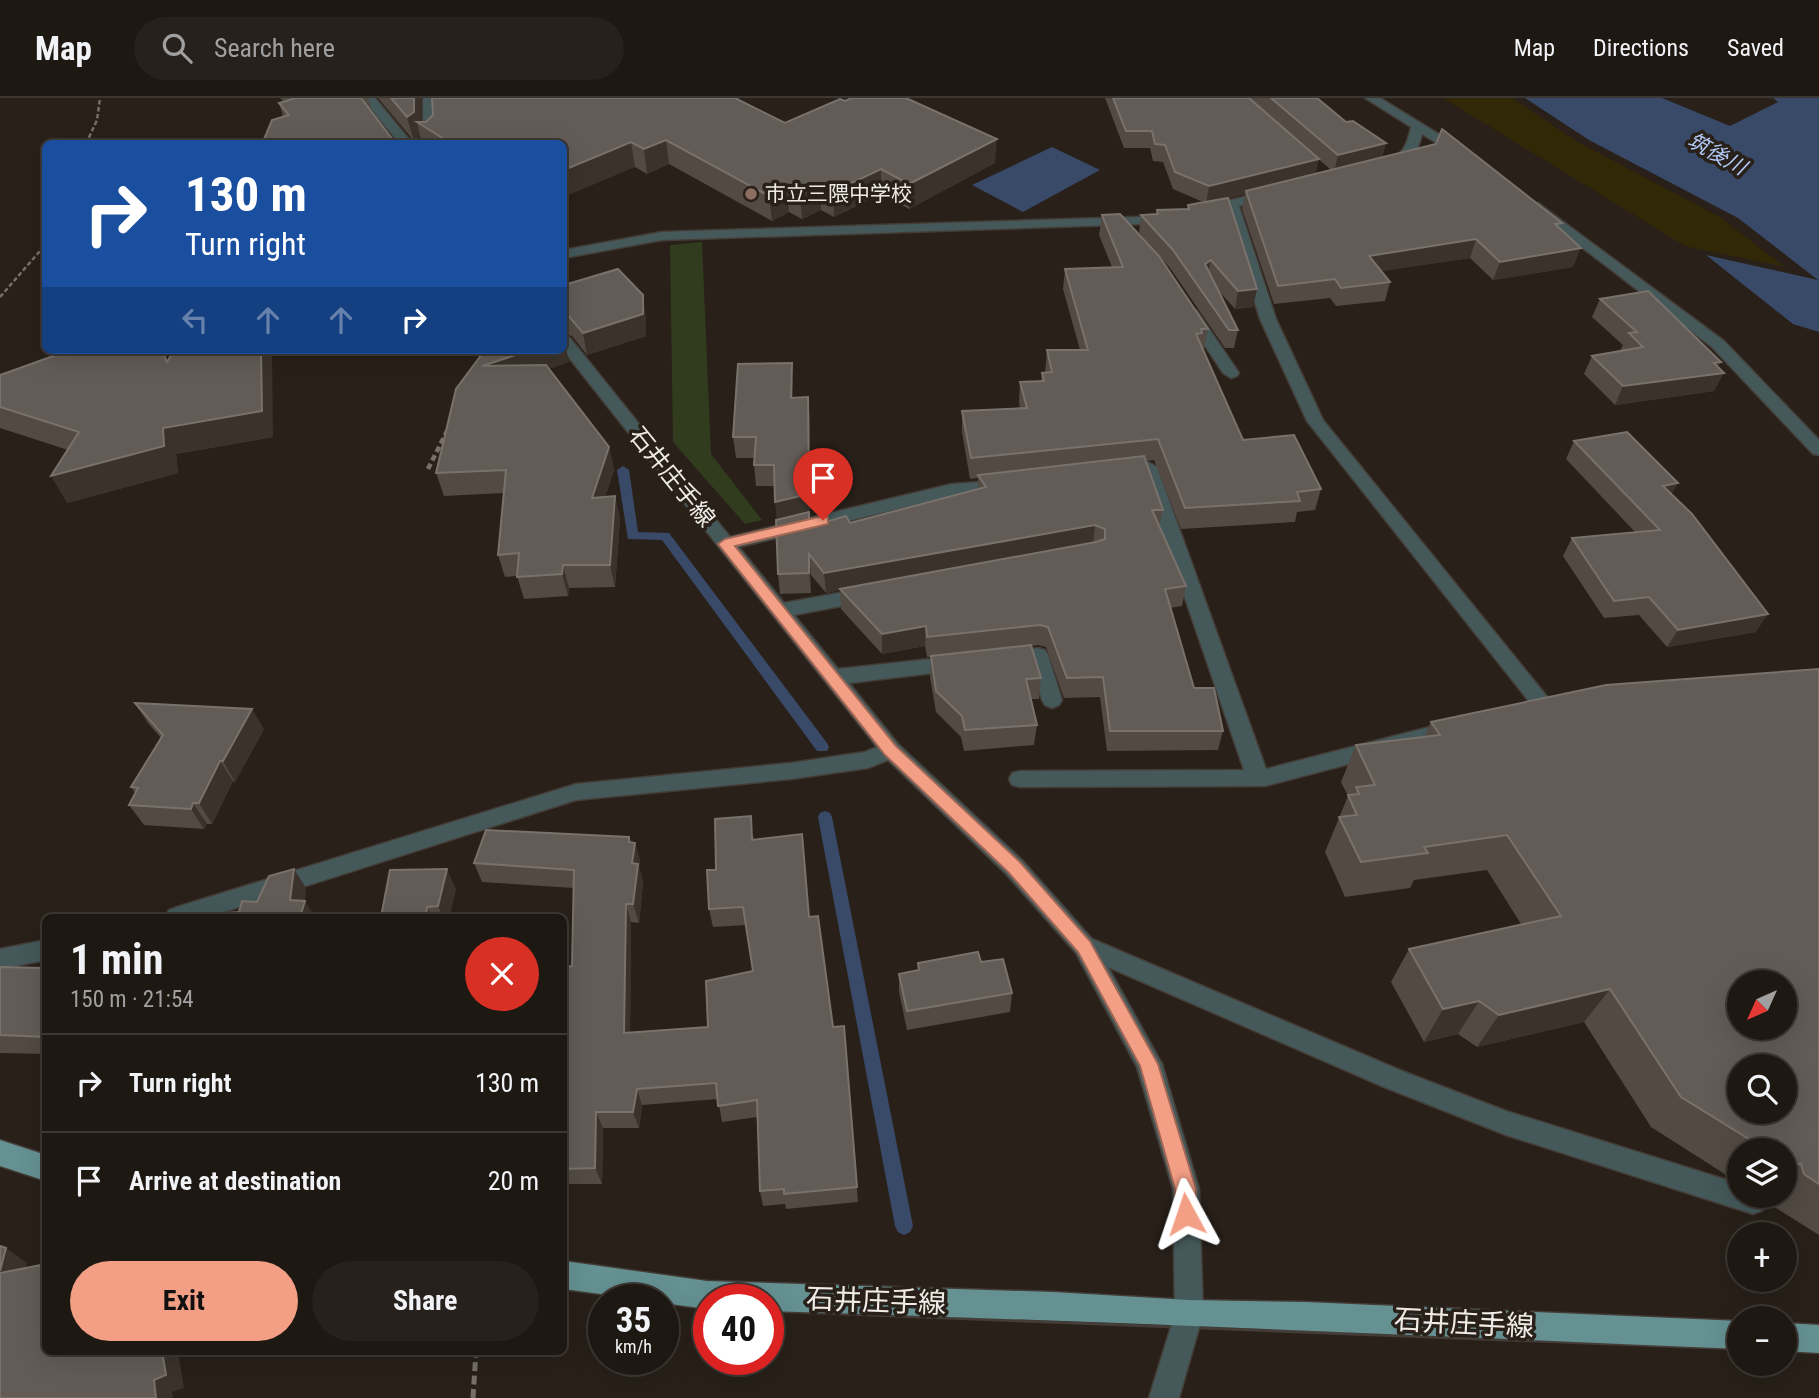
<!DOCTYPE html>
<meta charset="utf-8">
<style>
:root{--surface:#1e1813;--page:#26211c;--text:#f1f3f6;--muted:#a1a0a0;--line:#3c3733;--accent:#f39f85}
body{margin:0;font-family:"Roboto Condensed","Noto Sans JP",sans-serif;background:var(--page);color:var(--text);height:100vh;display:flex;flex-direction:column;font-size:26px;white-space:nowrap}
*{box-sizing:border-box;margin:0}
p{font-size:23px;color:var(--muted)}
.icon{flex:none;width:38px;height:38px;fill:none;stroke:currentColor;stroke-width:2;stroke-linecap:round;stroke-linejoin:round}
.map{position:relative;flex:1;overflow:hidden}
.details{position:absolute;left:42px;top:816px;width:525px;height:441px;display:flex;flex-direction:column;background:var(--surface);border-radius:10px;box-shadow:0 7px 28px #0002,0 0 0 2px var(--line)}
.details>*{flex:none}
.banner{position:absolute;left:42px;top:42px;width:525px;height:214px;border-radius:10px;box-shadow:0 7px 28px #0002,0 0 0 2px var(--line);background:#1a4fa0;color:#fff;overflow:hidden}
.needle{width:46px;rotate:225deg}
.tools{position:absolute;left:1727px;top:872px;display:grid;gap:14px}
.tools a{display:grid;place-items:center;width:70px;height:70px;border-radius:50%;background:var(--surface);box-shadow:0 7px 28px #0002,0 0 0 2px var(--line);font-size:35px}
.speed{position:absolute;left:588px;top:1186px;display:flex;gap:14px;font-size:35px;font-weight:700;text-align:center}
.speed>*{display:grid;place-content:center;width:91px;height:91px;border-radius:50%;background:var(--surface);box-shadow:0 7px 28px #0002,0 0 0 2px var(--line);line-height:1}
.speed small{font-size:18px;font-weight:400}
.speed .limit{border:10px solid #d22;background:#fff;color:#111}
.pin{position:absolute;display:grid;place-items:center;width:60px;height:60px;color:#fff;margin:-72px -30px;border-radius:50% 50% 50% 0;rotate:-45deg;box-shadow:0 0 7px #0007}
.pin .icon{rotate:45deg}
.me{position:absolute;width:77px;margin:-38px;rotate:355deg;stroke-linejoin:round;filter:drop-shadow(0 0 5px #0008)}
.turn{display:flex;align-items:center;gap:24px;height:147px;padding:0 28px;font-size:32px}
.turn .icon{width:91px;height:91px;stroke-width:2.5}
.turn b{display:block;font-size:49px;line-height:60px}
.lanes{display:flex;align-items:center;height:66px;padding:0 28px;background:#0003;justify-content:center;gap:35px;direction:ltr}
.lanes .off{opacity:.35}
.round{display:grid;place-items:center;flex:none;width:74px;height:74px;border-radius:37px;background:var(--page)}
.overview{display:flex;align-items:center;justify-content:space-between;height:119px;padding:0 28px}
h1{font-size:42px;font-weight:700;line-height:52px}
.primary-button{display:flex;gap:14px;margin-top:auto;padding:14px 28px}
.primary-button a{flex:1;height:80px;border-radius:42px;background:var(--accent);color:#111;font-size:28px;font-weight:700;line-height:80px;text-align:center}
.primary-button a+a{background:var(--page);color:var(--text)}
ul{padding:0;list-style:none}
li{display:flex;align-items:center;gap:21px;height:98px;padding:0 28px;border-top:2px solid var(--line)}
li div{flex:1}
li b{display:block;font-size:26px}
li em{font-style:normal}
header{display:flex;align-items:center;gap:42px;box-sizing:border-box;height:98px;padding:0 35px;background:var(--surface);border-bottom:2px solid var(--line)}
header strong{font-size:33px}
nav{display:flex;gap:38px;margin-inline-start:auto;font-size:24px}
.search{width:490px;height:63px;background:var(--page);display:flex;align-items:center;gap:18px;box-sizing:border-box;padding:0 24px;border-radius:38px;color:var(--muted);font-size:26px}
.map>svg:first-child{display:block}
.green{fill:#313c1e}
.sand{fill:#312807}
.water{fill:#394a69}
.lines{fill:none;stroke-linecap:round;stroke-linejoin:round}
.stream{fill:#394a69;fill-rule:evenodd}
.minor-casing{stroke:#443c36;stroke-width:3}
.major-casing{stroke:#443c36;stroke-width:3}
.path-far2{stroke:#767069;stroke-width:2.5;stroke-dasharray:4.5 2.5;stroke-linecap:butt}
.path-far1{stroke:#767069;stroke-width:4.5;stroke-dasharray:6 3.5;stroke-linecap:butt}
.path{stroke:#767069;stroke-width:5;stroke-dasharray:9 4.5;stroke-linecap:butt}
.minor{fill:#45595a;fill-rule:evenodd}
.major{fill:#659193;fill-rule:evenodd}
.wall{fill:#524a43;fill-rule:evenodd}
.shaded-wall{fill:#3a322b}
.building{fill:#635b55;stroke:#79726c;stroke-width:2;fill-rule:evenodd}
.route{fill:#f39f85;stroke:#9e6756;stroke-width:2}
.education-dot{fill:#8d6e63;stroke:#282019;stroke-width:2.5}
.labels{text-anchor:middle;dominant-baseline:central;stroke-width:7;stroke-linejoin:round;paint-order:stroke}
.far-water-label{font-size:21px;font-style:italic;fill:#b3ccf9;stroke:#282019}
.far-poi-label{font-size:21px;fill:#f0ebe6;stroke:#282019;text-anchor:start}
.street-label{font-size:24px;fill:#f0ebe6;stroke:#282019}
.near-street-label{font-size:28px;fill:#f0ebe6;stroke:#282019}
</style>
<header>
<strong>Map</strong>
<div class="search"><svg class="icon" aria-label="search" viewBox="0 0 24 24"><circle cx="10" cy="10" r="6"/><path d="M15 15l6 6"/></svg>Search here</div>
<nav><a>Map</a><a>Directions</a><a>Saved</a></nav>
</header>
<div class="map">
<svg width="1819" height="1300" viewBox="0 0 1819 1300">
<rect width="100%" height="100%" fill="#282019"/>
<path class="green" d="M702,144L711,356L762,422L745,426L673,344L670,147Z"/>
<path class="sand" d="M1443,0H1512L1576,43L1718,118L1785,169L1685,148Z"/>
<g class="water">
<path d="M1525,0H1662L1730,28L1778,4L1773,0H1819V234L1793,226L1706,157L1818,182L1738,120L1589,42Z"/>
<path d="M1052,49L1100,72L1023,114L972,87Z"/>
</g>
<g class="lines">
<g class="stream">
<path d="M623,368L629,372L638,434L669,435L827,645L829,649L827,653H817L662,442L628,441L617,372Z"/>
<path d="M825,713L830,715L832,719L913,1128L910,1134L904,1137L898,1134L895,1128L818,719L820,715Z"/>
</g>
<g class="minor-casing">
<g id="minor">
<path d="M362,0H375L413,46H400Z"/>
<path d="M423,0H435L437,41L430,46L418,43L423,39Z"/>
<path d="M1365,0H1380L1468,54L1461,58L1456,57L1422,36C1418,55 1406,73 1384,70V64C1403,58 1407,47 1411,29Z"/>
<path d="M1269,93L1276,97L1274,100L1239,108L1276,221L1323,322L1553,606L1556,611L1553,616L1546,619L1539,616L1307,323L1260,221L1226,111L1202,117L1195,113L1197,110Z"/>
<path d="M1538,105L1724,243L1819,342V357L1813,356L1712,249L1533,112L1531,109Z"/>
<path d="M1167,118L1174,122L1172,125L662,142L564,160V152L662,134Z"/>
<path d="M1192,211L1197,213L1239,275L1237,278L1231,280L1223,275L1184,216Z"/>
<path d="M564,238L570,240L730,439L952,386L1010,382L1013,386L1010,390L1004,392L952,398L739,449L784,505L866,490L873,492L875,497L873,502L794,517L838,571L959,558L966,560L969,565L966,570L959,572L849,585L898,646L1022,762L1092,841L1402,973L1506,1013L1740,1086V1097H1764L1766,1103L1763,1112L1753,1116L1506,1037L1384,989L1108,869L1162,966L1199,1091L1203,1216L1179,1300H1149L1175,1216L1173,1091L1137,969L1076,855L1006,776L888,662L868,670L791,681L576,702L208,819H165L169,812L177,809L576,686L791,665L865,654L877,649L563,252Z"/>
<path d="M1148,364L1157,369L1266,671L1453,623L1460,625L1463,631L1460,637L1265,688L1020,689L1012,687L1009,681L1012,675L1020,673L1244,672L1142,375L1119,378L1110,373L1119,368Z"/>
<path d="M1038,550L1045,552L1048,557L1062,602L1059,607L1052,610L1045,607L1042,602L1031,565L1009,567L1002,565L999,560L1002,555Z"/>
<path d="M46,842V862L0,871V851Z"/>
</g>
</g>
<g class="major-casing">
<g id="major">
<path d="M0,1042L46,1057V1083L0,1068Z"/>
<path d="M564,1163L707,1183L1053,1194L1189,1202L1306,1204L1740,1223V1251C1416,1237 1092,1223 768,1213V1202H709L707,1211L663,1205V1202H644L564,1191Z"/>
<path d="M1785,1225L1819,1227V1255L1785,1253Z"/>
</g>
</g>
<g class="path-far2">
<path d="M86,46L97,22L100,0"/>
<path d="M0,199L40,153L46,139"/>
</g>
<path class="path-far1" d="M428,371L448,331"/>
<path class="path" d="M473,1300L476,1253"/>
<use href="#minor" class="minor"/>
<use href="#major" class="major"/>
</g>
<g class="wall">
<path d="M280,0H368L373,16L283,18L279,5L284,4Z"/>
<path d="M378,0H421V24L785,25L995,65L909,111L881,96L834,119L821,112L802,121L789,114L772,123L669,66L647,76L635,69L564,46H423L420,38L414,43Z"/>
<path d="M1105,0H1317L1346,24L1386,45L1382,59L1560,131L1573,169L1493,182L1470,160L1381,173L1390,184L1385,203L1336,208L1330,200L1274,206L1242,111L1245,96L1228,100L1257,191L1253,209L1235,211L1217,191L1238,232L1234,250H1225L1170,170L1139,135L1141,117L1156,116L1157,112L1187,111L1188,107L1203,104L1173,91L1163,64L1153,63L1150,50H1124ZM1298,43L1331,72L1315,76L1319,61Z"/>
<path d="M1102,117L1208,231L1204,252H1203L1243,342L1321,391L1315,412L1297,414L1295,424L1181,431L1154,362L1146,363L1163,412L1159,429L1186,488L1182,508L1170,510L1194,590L1223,633L1218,652L1107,653L1100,599L1064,600L1046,549L1038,547L1032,548L1041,580L1039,601H1031L1037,627L1034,647L964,653L961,639L936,614L930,579L931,559H927L925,548L882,556L841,511L840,492L826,495L811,477V495L780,496L778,476L777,422L775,388H756L754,367V360H736L733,339L793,285V300L810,320V428L850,425L978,392V380L970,381L962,334V313L1020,310L1019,304L1020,284L1041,283L1042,275H1045L1047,252H1080L1063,191L1065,171L1112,169L1099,137Z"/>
<path d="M564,187L646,219V238L587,257L572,238L564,236Z"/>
<path d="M1600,201L1718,269L1714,293L1615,307L1584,276L1592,258L1620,253L1623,247L1592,219Z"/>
<path d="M168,263L273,339L176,356L178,375L67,405L68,352L0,330V277Z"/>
<path d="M569,264L548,271L609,349L614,372L605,399L615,398L620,421L615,489L569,490L568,498L524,501L517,478L505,479L498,457L504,395L444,398L436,375L456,291Z"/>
<path d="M1574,343L1672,396L1756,534L1667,549L1639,517L1604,520L1563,458L1572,440L1636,435L1566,361Z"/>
<path d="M1819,571V1137L1768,1105L1766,1097H1785V1052H1740V1083L1731,1080L1651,1029L1584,924L1477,949L1458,936L1424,944L1391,884L1409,851L1521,826L1487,772L1414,782L1410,790L1345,799L1325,754L1348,698L1341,684L1356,647L1424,639L1431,624Z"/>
<path d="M135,605L264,631L235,684L233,683L212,726H207L204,731L144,727L129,707L135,695L131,689L161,640L148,625Z"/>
<path d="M753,737L754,742L809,819L833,929L844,928L858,1104L786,1111L785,1106L763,1108L760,1093L757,1019L722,1024L718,1001L642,1007L639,1030H603L602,1086H564V869L572,868L574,790L482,784L474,765L629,739L631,744L635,745L640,763L639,769L643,785L639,825L631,824L630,935L708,929L753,873L746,827L713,829L709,811L716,772Z"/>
<path d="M456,791L449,819H381Z"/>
<path d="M981,864L1012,895L1010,914L907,932L899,894V876L918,872V865Z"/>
<path d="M0,869L44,870L46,872V956L0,955Z"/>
</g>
<g class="shaded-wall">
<path d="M414,0H421V27L417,24L420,38L414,43L407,19Z"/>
<path d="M997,41L995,65L909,111V86Z"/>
<path d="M666,42L669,66L647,76L644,51Z"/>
<path d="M631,44L635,69L564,99V72Z"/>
<path d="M1386,45L1381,62L1334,74L1338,57Z"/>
<path d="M1319,61L1315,79L1246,93L1245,96L1206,106L1209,88Z"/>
<path d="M881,71V96L834,119L833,94Z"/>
<path d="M820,87L821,112L802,121L800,96Z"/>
<path d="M787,89L789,114L772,123L769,98Z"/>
<path d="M1476,141L1470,160L1363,176L1369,158Z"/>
<path d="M1581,150L1573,169L1493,182L1500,164Z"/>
<path d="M1211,162L1207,180L1205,166Z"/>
<path d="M1257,191L1253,209L1235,211L1238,193Z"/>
<path d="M643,197L646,219V238L587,257L583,235Z"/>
<path d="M564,241L569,264L488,291L482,268L532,252H564Z"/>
<path d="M261,252H272L273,339L176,356L178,375L67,405L51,378L163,330Z"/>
<path d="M1721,264L1714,276L1724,275L1714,293L1615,307L1623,288Z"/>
<path d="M792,265L793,285V321L791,300Z"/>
<path d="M808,299L810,320V417H809L810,435L777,425L775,404Z"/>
<path d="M609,349L614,372L598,422L592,400Z"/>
<path d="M1678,385L1668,402L1663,388Z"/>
<path d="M615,398L620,421L615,489L610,467Z"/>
<path d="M1095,427L1093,447L826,495L824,475Z"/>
<path d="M809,456L811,477V495L809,475Z"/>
<path d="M563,467L569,490L568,498L562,476Z"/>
<path d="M1768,516L1756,534L1667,549L1678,532Z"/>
<path d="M926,528L925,548L882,556V536Z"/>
<path d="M252,611L264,631L235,684L223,663Z"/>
<path d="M220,663L233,683L212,726L199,705Z"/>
<path d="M193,705L207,726L204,731L191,711Z"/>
<path d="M629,739L633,754L635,745L640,763L639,769L643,785L639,825L633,806Z"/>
<path d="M294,771L306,790L305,803L315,819H300L290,802Z"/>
<path d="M447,771L456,791L449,819H443L438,808Z"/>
<path d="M626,806L631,824L630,952L624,935Z"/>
<path d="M427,809L432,819H426Z"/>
<path d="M44,870L46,872V883L41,878Z"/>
<path d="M1610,891L1584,924L1477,949L1499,917Z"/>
<path d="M1479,903L1458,936L1424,944L1443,911Z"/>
<path d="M637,991L642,1007L639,1030L633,1014Z"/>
<path d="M596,1014L603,1030L602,1086L595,1070Z"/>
<path d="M6,1150L27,1165L21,1189L0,1175Z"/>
<path d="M162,1253H178L184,1290L172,1294L173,1300H156L154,1282Z"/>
</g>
<g class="building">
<path d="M296,0H361L396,46H262L272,22L289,17L279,5Z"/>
<path d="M391,0H414V14L407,19Z"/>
<path d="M432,0H735L785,25L840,1L845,3L852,0H906L997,41L909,86L881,71L833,94L820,87L800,96L787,89L769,98L666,42L644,51L631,44L564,72V46H452L417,24H426L433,17Z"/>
<path d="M1113,0H1249L1319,61L1209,88L1175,74L1165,47L1155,46L1152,33H1126Z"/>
<path d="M1271,0H1317L1346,24L1353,23L1386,45L1338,57Z"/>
<path d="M1442,31L1562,125L1555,126L1581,150L1500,164L1476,141L1369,158L1390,184L1341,190L1335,181L1278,188L1246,93L1436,46Z"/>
<path d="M1228,100L1257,191L1238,193L1211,162L1205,166L1238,232H1229L1173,152L1141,117L1158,116L1157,112L1189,111L1188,107Z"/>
<path d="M1120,116L1159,158L1208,231H1201L1202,235L1196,236L1243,342L1294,337L1321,391L1297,394L1300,403L1185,410L1158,341L971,360L962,313L1027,310L1020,284L1044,283L1042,275L1052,274L1047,252H1088L1065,171L1123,169L1102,117Z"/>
<path d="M618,171L643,197V216L583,235L567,216L564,215V187Z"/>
<path d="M1648,193L1721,264L1714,265L1724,275L1623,288L1592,258L1643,249L1629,235L1637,234L1600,201Z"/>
<path d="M70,252H162L167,264L174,252H261L262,313L163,330L164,348L51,378L79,334L0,309V277Z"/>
<path d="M485,252H531L482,268L546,267L609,349L592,400L615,398L610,467H563L562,476L517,479L519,455L498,457L506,372L436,375L456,291Z"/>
<path d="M792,265L791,300L808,299L809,396L775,404L774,367H754L756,339H733L738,266Z"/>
<path d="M1627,334L1678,385L1663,388L1692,416L1768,516L1678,532L1649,499L1614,503L1572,440L1660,432L1574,343Z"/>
<path d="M1144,358L1163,412H1152L1186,488L1165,491L1194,590H1214L1223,633H1110L1103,579L1067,580L1048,529L1040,527L927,539L926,528L882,536L840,491L1096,444L1105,441V431L1095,427L824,475L809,456V475L778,476L776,422L809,414V429L846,418L850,425L986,389L978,377Z"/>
<path d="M1031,547L1041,580L1026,581L1037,627L965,632L962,618L936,593L931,558Z"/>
<path d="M1819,571V1086L1804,1076L1801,1066H1788L1785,1063V1052L1765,1051L1681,999L1610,891L1499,917L1479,903L1443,911L1409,851L1561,818L1507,737L1424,749L1428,755L1361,764L1339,719L1357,717L1348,697L1359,696L1356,689L1375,687L1356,647L1440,637L1431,624L1606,587ZM1740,884H1785V929H1740ZM1740,968H1785V1013H1740Z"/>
<path d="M135,605L252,611L223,663H220L199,705H193L191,711L129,707L138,690L131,689L163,637Z"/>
<path d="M751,718L752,742L802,736L809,819L818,818L833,929L844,928L857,1089L784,1096V1091L760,1093L757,1002L718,1008L716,985L637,991L633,1014H596L595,1070L564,1071V869L572,868L574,772L474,765L486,732L629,739V744L635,745L632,765L638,766L633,806H626L624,935L708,929L706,883L753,873L743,809L709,811L707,772H716L715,721Z"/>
<path d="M294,771L290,802L305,803L300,819H177L239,814L242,803L257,804L269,778Z"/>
<path d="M447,771L438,808L427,809L426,819H381L390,772Z"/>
<path d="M978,854L981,864L1003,861L1012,895L907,913L899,876L919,872L918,865Z"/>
<path d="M0,869L44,870L41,878H46V939L0,937Z"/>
<path d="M0,1148L6,1150L0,1173Z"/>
<path d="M46,1166V1253H162L166,1277L154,1282L156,1300H0V1175Z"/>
</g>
<path class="route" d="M823,418L828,419V426L735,448L896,648L1020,764L1090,843L1158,966L1196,1091V1116L1193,1123L1186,1126L1179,1123L1176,1116L1175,1091L1140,968L1078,854L1008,774L885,657L718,446L725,441Z"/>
<circle class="education-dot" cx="751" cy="96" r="7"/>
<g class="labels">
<g class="far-water-label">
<text transform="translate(1717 56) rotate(29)">筑後川</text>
</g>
<g class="far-poi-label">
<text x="765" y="96">市立三隈中学校</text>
</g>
<g class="street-label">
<text transform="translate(672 379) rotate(51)">石井庄手線</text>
</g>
<g class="near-street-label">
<text transform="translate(876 1203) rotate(2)">石井庄手線</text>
<text transform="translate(1464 1225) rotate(3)">石井庄手線</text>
</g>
</g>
</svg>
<div class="tools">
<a><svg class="needle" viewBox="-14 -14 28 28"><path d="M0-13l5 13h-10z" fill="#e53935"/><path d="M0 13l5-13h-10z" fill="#a1a0a0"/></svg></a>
<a><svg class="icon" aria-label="search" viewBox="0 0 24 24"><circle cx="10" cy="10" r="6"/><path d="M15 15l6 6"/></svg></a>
<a><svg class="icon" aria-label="layers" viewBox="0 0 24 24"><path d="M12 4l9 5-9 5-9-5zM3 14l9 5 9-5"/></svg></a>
<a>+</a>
<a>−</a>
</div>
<div class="speed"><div>35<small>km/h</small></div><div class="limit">40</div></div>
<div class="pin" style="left:823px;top:422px;background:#d93025"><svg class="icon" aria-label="arrive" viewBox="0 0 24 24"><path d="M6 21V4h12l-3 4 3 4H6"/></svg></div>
<svg class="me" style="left:1186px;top:1116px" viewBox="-20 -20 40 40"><path d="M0-17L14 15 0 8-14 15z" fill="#f39f85" stroke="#fff" stroke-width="4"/></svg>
<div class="banner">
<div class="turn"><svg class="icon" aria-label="right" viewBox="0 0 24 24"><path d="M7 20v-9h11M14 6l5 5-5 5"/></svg><div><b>130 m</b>Turn right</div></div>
<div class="lanes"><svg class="icon off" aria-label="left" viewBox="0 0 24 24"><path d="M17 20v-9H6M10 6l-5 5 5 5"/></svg><svg class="icon off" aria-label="ahead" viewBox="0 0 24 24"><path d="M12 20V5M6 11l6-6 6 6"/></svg><svg class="icon off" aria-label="ahead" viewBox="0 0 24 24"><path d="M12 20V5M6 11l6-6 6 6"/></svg><svg class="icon" aria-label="right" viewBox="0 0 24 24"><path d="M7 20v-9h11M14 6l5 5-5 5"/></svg></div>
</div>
<section class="details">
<div class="overview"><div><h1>1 min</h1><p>150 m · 21:54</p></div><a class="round" style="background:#d93025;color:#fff"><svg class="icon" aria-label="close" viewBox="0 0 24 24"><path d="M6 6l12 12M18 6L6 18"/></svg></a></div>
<ul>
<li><svg class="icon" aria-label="right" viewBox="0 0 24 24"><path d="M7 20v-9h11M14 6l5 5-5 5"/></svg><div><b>Turn right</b></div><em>130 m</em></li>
<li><svg class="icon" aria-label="arrive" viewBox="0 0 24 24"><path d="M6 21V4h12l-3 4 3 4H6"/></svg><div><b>Arrive at destination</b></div><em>20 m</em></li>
</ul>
<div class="primary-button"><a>Exit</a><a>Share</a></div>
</section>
</div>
